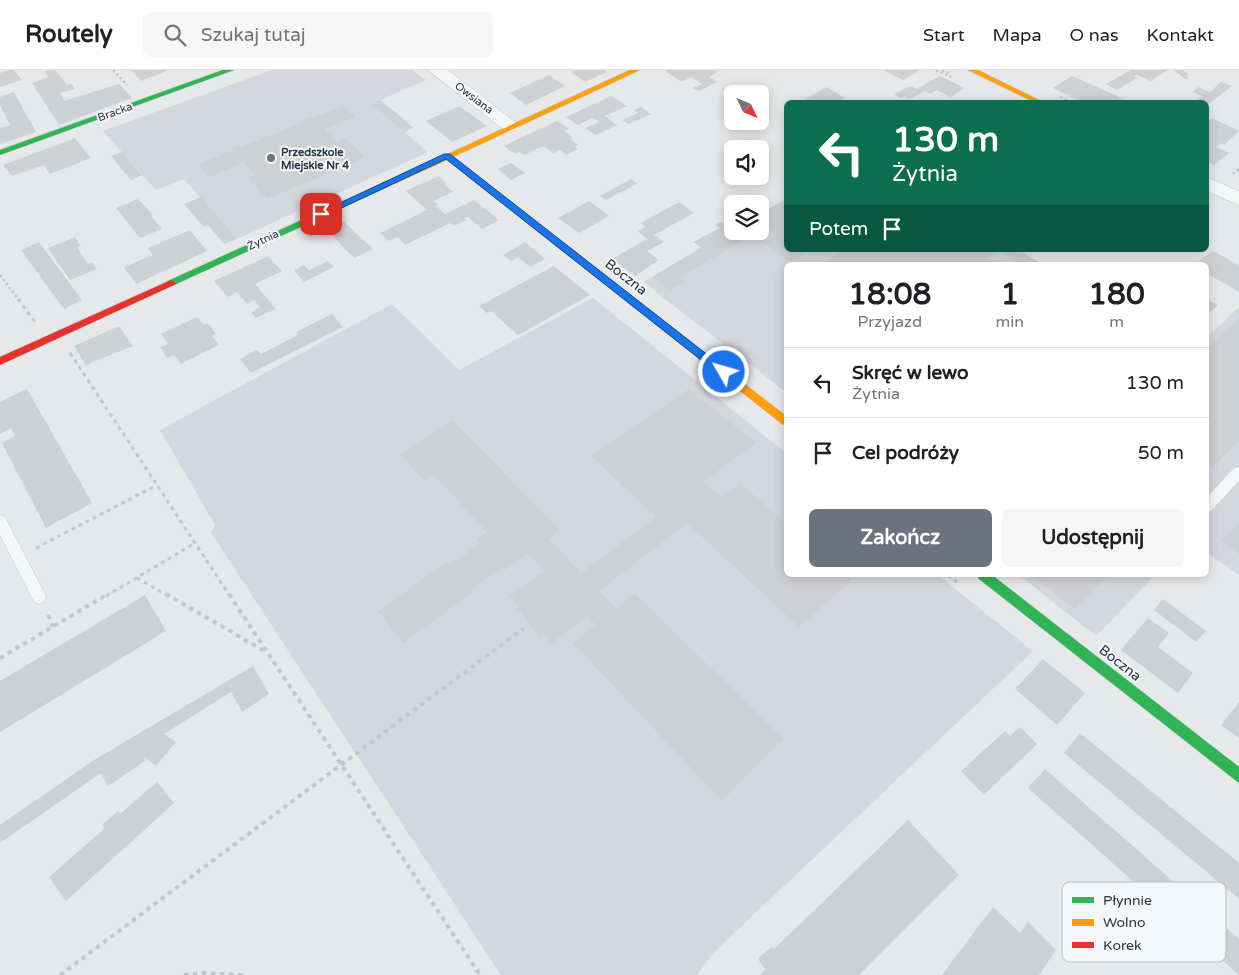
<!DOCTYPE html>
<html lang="pl">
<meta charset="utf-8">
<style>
:root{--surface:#fff;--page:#f6f6f6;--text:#202124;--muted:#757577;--line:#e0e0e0;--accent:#6c737f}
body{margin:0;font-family:"Varela Round",sans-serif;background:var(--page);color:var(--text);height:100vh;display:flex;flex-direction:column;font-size:19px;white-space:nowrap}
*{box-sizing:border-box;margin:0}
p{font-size:16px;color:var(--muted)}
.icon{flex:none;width:28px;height:28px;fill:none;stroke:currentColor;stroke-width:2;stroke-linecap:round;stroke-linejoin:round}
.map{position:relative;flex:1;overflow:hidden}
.details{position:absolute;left:784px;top:192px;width:425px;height:315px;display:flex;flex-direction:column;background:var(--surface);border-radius:8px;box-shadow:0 2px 12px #0003}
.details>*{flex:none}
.hud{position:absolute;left:784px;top:30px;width:425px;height:152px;border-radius:8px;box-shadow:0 2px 12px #0003;background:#0b6e4f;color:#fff;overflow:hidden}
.needle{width:32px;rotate:134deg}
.fabs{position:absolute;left:724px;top:15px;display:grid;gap:10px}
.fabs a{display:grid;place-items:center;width:45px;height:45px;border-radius:8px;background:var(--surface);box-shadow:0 2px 12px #0003;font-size:25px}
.pin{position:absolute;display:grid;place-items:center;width:42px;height:42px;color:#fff;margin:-21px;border-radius:10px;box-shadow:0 2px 8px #0006}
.me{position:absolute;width:55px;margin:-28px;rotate:308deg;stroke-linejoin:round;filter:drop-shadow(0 0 4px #0008)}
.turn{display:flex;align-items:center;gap:18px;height:105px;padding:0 25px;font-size:22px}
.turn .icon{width:65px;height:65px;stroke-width:2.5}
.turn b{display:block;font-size:35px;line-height:42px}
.then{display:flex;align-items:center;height:48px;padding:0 25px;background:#0003;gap:10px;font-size:19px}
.eta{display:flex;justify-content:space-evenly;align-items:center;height:85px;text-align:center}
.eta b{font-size:30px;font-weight:700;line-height:35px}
.action{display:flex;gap:10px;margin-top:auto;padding:10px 25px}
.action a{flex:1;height:58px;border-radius:8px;background:var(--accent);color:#fff;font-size:20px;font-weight:700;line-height:58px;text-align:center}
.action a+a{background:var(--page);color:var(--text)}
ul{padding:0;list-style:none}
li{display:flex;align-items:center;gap:15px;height:70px;padding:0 25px;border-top:1px solid var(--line)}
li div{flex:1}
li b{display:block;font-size:19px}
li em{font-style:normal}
header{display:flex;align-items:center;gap:30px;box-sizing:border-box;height:70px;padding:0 25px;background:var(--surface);border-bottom:1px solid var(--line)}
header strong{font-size:24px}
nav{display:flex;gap:28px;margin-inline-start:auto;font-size:18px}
.search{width:350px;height:45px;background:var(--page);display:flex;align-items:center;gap:12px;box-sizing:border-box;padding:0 18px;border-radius:8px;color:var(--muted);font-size:19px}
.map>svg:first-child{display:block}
.built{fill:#d4d7dd}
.building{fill:#ced0d3}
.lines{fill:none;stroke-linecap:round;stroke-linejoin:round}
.lane-casing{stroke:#c4c6c8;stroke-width:1}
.street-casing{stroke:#c4c6c8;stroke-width:1}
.fast-casing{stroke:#c4c6c8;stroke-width:1}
.slow-casing{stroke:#c4c6c8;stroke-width:1}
.jam-casing{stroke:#c4c6c8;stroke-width:1}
.path-far2{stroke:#c5c6ca;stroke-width:2.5;stroke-dasharray:2.5 2.5;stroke-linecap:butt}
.path-far1{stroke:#c5c6ca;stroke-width:3;stroke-dasharray:4 4;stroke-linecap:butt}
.path{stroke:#c5c6ca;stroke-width:4;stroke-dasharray:4.5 4.5;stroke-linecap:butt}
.lane{fill:#f5f6f7;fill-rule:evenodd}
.street{fill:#f5f6f7;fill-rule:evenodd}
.fast{fill:#30b455;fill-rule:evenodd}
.slow{fill:#ff9f0a;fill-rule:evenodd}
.jam{fill:#e5322d;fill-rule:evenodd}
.route{fill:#1a73e8;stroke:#114b97}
.poi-dot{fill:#6c737f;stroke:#f4f6f9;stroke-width:2}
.labels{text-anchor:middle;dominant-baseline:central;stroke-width:4;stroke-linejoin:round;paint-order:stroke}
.far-street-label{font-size:11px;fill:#2b3445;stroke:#f4f6f9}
.far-poi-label{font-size:11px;font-weight:bold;fill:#2b3445;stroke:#f4f6f9;text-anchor:start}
.street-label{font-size:14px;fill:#2b3445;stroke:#f4f6f9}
.key{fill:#f4f6f9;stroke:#b8bcc3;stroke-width:1}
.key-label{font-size:14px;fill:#2b3445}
</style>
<header>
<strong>Routely</strong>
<div class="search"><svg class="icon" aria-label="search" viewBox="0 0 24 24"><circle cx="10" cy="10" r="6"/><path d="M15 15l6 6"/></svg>Szukaj tutaj</div>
<nav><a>Start</a><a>Mapa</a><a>O nas</a><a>Kontakt</a></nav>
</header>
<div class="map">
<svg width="1239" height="905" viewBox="0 0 1239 905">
<rect width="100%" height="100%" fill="#e6e8ea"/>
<g class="built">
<path d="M272,0H412L426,10L371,34L428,82L237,169L184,109L156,120L103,61Z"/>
<path d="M786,129V180H996L1022,195H786V322L643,212L732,160L760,161V144Z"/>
<path d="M593,228L786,383V505H938L1033,581L713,883L697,905H501L211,463L215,455L160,360L392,234L459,300Z"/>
<path d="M1239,237V505L1206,482V268Z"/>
<path d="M1019,505H1155L1096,566Z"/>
</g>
<g class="building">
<path d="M10,0H14L22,10L0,17V3Z"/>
<path d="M55,0L67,15L72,14L75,19L60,23L64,31L119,14L132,28L59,55L32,13L49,7L45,1Z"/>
<path d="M131,0H169L141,11Z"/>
<path d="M575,0H604L607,2L585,12L571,2Z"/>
<path d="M668,0H714L718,2L709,7L717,12L699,21L693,18L702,14L691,7L682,12L665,1Z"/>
<path d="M883,0H921L903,10Z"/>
<path d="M1131,0H1168L1151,11L1137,5L1134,6L1137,8L1117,20L1106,14Z"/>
<path d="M1174,0H1183L1188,4L1187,7L1189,9H1185Z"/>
<path d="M549,5L565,16L526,35L510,23Z"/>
<path d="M940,6L965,18L951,27L937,20L930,24L925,21L910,29L905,26L901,28L894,24L910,16L917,19Z"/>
<path d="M1072,6L1099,18L1130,32H1083L1053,18Z"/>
<path d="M1221,12L1232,16L1206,36V32H1193L1202,26L1193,22L1198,17L1210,22Z"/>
<path d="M827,17L845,28L836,32H804L801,31Z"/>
<path d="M14,22L36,62L0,74V58L10,55L0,35V27Z"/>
<path d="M611,26L627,36L605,46L617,55L596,65L585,58L599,52L597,50L592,48L578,55L566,47Z"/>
<path d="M380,30L400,46L413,58L404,62L371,34Z"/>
<path d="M343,36L355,47L325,59L337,71L345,68L365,87L267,129L248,108L255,105L244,92L209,107L198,94L233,80L231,78L240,75L241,77L304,52L302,50L311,46L313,48Z"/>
<path d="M459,36L487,56L452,72L426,51Z"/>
<path d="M641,37L651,44L629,54L622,50L638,43L634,40Z"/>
<path d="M1212,48L1239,61L1224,75L1221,73L1216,77L1229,83L1214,95L1206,91V53Z"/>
<path d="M557,51L569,59L564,61L573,68L570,69L578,75L575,77L578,79L566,85L560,80L553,83L543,76L524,85L520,82L515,84L504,76Z"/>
<path d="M75,68L91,88L50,104L44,95L12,106L3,95Z"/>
<path d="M122,82L133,95L142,105L131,110L111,86Z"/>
<path d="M511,93L525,103L511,110L498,99Z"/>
<path d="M439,106L446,113L444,114L453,122L433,131L438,135L436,136L445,144L474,130L499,150L482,159L468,147L464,148L466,150L454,156L450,153L405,175L398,167L389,171L380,163L427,140L406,121Z"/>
<path d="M631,109L637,114L606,130L600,126Z"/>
<path d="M201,127L237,169L224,174L208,155L204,157L184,134Z"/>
<path d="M138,129L153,145L151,146L162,159L140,168L116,138Z"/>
<path d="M786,129V180H810L790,192L764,173L777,165L767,157L760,161V144Z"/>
<path d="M589,131L609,146L579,163L558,148Z"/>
<path d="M679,132L694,143L654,165L664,172L647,181L659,190L635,206L612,189L647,169L638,161L645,157L641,153Z"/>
<path d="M732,148V161H759L679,208L684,212L670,220L652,207L701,178L693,172L720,158L715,155L721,152L724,154Z"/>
<path d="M343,151L373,179L354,188L326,159Z"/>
<path d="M190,160L207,181L136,214L124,197L153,185L148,178Z"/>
<path d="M75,167L81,176L77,177L80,182L88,194L92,192L97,199L70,210L48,178Z"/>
<path d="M39,172L82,230L64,239L21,180Z"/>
<path d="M525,172L545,189L530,197L518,187L511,191L503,185Z"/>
<path d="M843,180H1019L1040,193L1037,195H1022L998,181L987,188L996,193L993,195H819Z"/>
<path d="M1213,181L1239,195V222L1206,203V195H1194Z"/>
<path d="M268,186L282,201L255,214L276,239L256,248L251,242L260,237L254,230L247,234L237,222L228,227L214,211Z"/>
<path d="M328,191L334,197L304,212L294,200L304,195L309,200Z"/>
<path d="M554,196L590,225L518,265L491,241L487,243L479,236Z"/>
<path d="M1206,229L1218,235L1206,246Z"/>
<path d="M332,244L343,257L251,303L240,289L257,280L261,284L298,265L296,262Z"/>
<path d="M197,247L204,255L208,253L216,264L212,266L219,275L181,294L174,285L167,288L160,277L168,274L161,264Z"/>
<path d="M1239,249V370L1206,404V279Z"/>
<path d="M119,256L133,276L95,291L94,290L86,296L74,276Z"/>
<path d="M27,319L92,433L46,458L2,373L15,366L11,358L0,364V332Z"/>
<path d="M689,319L756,373L703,412L721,427L740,413L786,453V505H846L852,510L799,557L687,453L599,521L616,539L635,523L783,669L722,731L573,573L596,555L587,546L550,575L548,573L550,571L543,564L540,567L517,538H515L518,536L511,527L508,529L507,528L544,501L528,484L505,500L503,497L471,520L473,522L403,573L378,541L447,492L449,495L481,473L477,469L487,462L433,404L424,410L400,384L453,351L560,460L549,469L581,503L656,447L591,386Z"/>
<path d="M1239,453V484L1221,471Z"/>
<path d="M1032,505H1108L1075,539Z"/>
<path d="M145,525L166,561L0,662V611Z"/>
<path d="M1163,529L1206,561L1196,572L1154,540Z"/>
<path d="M1148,548L1169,563L1158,577L1193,603L1178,623L1121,580Z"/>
<path d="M1043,589L1085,623L1057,655L1015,619Z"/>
<path d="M253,596L269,624L242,642L231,622L164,664L176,672L156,696L144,687L145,691L108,716L101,703L0,773V755L94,690Z"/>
<path d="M1239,632V668L1221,655Z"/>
<path d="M1020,657L1037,674L984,725L961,701L1005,661L1010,666Z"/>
<path d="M1080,663L1239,793V829L1064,683Z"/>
<path d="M1045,699L1239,869V905L1028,718Z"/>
<path d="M157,712L174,733L66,831L49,807L105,758L102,755L118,741L120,744Z"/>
<path d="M908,750L959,805L859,905H760L765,899L758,889L759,887L772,877L774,879Z"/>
<path d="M993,837L1020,863L1028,852L1056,880L1039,905H942Z"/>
</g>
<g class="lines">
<g class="lane-casing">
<g id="lane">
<path d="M1239,397V411L1211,441L1206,443V428L1234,398Z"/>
<path d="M0,445L5,447L44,522L46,527L44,532L39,534L34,532L0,465Z"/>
</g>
</g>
<g class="street-casing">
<g id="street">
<path d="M428,0H448L520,56L518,60L511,62L504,60Z"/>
<path d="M1206,107L1239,121V135L1206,121Z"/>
</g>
</g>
<g class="fast-casing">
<g id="fast">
<path d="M223,0H234L0,85V80Z"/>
<path d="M387,111L391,114L390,116L174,215L171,216L166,213L168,211Z"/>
<path d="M977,505H992L1239,697V713L979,509Z"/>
</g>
</g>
<g class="slow-casing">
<g id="slow">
<path d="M630,0H640L453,87L786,346V355L782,354L447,90L390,116L387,117L383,114Z"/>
<path d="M968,0H978L1043,32H1034Z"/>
</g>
</g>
<g class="jam-casing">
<path id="jam" d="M171,210L176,213L174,215L0,295V287Z"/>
</g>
<g class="path-far2">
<path d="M113,0L127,15"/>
<path d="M936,0L951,7"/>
<path d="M942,0L951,4"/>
<path d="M1060,27L1071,32"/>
<path d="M1233,104L1239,99"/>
<path d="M0,205L19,230"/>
</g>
<g class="path-far1">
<path d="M18,229L35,252"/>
<path d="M70,283L230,526"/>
<path d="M36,478L157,415"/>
<path d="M948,505L957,512"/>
<path d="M137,508L168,526"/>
<path d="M106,526L195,473"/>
</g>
<g class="path">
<path d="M166,524L266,582"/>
<path d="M229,524L480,905"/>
<path d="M48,545L53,557"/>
<path d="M0,588L108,524"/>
<path d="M60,905L524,558"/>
<path d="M184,905L202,903L244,905"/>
</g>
<use href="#lane" class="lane"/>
<use href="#street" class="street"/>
<use href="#fast" class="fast"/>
<use href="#slow" class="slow"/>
<use href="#jam" class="jam"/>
</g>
<path class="route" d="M444,84H450L727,300V305H720L446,89L324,146H321L317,144Z"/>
<circle class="poi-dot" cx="271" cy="88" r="5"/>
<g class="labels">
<g class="far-street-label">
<text transform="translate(474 28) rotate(37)">Owsiana</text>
<text transform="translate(115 42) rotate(-20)">Bracka</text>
<text transform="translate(263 170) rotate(-25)">Żytnia</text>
</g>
<g class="far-poi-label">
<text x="281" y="82">Przedszkole<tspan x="281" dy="13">Miejskie Nr 4</tspan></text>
</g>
<g class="street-label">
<text transform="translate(626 207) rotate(38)">Boczna</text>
<text transform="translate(1120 593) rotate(38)">Boczna</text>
</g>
</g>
<rect x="1062" y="812" width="164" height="80" rx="8" class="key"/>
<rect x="1072" y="827" width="22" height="6" fill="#30b455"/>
<rect x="1072" y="849" width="22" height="7" fill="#ff9f0a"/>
<rect x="1072" y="872" width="22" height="6" fill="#e5322d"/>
<g class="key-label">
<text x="1103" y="835">Płynnie</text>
<text x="1103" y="857">Wolno</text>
<text x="1103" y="880">Korek</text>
</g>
</svg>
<div class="fabs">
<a><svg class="needle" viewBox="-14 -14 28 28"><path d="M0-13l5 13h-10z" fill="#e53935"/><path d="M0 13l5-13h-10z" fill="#757577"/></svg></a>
<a><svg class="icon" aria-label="sound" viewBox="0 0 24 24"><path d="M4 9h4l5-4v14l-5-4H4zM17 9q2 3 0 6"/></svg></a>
<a><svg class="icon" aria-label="layers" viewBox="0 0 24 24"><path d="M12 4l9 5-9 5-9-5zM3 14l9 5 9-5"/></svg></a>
</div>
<div class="pin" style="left:321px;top:144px;background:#d93025"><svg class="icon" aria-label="arrive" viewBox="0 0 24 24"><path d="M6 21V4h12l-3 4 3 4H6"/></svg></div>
<svg class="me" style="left:724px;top:302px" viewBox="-20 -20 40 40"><circle r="17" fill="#1a73e8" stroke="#fff" stroke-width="3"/><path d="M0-11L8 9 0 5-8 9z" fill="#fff"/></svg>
<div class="hud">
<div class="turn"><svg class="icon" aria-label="left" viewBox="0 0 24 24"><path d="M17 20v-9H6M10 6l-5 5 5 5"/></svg><div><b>130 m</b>Żytnia</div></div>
<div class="then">Potem<svg class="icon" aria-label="arrive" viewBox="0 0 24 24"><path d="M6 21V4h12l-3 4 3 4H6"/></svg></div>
</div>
<section class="details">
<div class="eta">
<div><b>18:08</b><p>Przyjazd</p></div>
<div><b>1</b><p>min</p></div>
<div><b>180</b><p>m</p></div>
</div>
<ul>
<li><svg class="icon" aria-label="left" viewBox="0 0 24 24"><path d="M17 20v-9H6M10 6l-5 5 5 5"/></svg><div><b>Skręć w lewo</b><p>Żytnia</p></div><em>130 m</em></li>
<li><svg class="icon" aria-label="arrive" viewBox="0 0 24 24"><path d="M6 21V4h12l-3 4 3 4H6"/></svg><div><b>Cel podróży</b></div><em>50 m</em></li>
</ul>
<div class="action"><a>Zakończ</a><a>Udostępnij</a></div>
</section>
</div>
